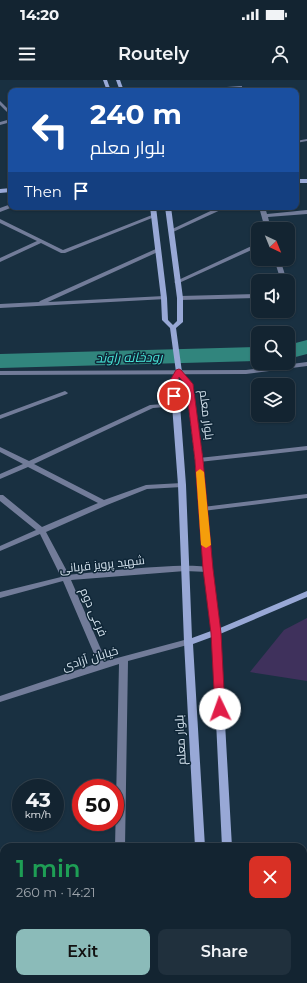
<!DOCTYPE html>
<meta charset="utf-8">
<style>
:root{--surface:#132431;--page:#20303d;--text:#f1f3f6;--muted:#9da4ab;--line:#32414d;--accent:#8bbbb9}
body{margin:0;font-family:Montserrat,Cairo,sans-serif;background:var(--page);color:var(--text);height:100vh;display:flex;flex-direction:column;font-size:15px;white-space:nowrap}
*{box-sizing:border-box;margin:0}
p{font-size:13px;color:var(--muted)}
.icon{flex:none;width:22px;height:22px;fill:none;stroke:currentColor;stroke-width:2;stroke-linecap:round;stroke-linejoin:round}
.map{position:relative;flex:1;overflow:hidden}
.sheet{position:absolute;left:0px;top:763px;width:307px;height:140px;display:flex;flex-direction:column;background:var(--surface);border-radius:12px 12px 0 0;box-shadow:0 1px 3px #0004,0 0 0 1px var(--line)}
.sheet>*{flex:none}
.banner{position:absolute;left:8px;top:8px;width:291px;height:122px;border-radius:8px;box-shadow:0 1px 3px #0004,0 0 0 1px var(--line);background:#1a4fa0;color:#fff;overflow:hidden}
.needle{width:26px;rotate:137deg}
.controls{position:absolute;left:251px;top:142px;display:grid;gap:8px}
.controls a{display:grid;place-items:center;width:44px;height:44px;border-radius:8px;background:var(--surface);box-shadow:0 1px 3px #0004,0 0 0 1px var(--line);font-size:20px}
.speed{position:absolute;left:12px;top:699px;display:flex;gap:8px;font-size:20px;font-weight:700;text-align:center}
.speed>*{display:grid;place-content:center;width:52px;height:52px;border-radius:50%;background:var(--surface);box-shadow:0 1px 3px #0004,0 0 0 1px var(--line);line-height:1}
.speed small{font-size:10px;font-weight:400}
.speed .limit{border:6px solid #d22;background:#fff;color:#111}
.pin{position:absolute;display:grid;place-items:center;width:34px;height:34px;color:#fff;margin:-17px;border:2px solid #fff;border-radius:50%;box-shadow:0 1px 4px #0007}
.me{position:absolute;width:44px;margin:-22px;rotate:357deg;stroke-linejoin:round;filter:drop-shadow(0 0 3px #0008)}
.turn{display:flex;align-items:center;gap:14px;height:84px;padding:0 16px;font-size:18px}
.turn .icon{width:52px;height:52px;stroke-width:2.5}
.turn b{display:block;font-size:28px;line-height:34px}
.then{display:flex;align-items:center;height:38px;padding:0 16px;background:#0003;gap:8px;font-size:15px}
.round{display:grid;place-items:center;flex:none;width:42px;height:42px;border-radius:8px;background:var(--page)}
.summary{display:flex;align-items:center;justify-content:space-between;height:68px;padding:0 16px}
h1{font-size:24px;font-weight:600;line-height:30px;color:#1e9e55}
.button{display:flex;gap:8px;margin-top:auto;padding:8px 16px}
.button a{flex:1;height:46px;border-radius:8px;background:var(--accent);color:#111;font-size:16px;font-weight:600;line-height:46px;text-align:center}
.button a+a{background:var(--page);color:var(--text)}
.status{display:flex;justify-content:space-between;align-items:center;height:28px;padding:0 20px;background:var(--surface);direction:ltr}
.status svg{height:11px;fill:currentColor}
header{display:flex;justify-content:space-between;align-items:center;height:52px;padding:0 16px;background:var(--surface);font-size:18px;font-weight:600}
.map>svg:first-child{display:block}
.green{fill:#3f315c}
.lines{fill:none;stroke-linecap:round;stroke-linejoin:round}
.river{fill:#31857d;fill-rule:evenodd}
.street{fill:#727c99;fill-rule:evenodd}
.secondary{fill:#98a8d6;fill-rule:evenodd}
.wall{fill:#095a68}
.shaded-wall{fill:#074a55}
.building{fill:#0a6979;stroke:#074a55}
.route{fill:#e11d48;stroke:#92132f}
.slow{fill:#f59e0b}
.labels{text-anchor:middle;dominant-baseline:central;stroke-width:3;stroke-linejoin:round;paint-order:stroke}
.street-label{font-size:12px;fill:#d5e3ee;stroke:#0f2637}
.water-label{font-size:13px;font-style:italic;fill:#48e9da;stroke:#0f2637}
</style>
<div class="status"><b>14:20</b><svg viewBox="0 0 49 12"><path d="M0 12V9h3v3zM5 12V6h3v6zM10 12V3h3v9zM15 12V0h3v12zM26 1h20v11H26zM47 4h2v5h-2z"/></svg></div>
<header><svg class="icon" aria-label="menu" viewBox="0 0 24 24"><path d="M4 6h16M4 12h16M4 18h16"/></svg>Routely<svg class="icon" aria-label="person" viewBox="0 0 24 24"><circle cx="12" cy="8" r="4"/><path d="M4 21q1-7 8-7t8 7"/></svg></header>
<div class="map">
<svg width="307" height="903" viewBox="0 0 307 903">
<rect width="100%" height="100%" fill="#193041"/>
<path class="green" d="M307,538V601L250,592L284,550Z"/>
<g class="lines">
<g class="river">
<path d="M307,260V274L288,279V265Z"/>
<path d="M258,267V281L0,288V274Z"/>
</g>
<g class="street">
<path d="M240,6H242V8L205,11H185L187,10Z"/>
<path d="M108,8H110V10L102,11Z"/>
<path d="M0,21L11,32V36L0,25Z"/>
<path d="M11,39V42L0,45V42Z"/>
<path d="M307,59V61L296,63V61Z"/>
<path d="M11,124V127H13L0,132V128Z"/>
<path d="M219,127H227L173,152L168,151Z"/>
<path d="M259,127H265L267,134L307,130V134L268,137L271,149H265Z"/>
<path d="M152,135L157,136L65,173H61L41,163L0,182V178L37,161L0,143V139L63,170Z"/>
<path d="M258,163V167L179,203L177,204L174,202Z"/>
<path d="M158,168L161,170L160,171L48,222L164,216L166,217V219L0,228V224L39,222L40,221Z"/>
<path d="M274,179H280L287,201H281Z"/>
<path d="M258,214V218L180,220L177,218L180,216Z"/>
<path d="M307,282V286L246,294L0,295V291L246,290Z"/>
<path d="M65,311L68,313L67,314L0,339V335Z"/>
<path d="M176,323L180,325L178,326L153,328L34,384L104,420L146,405L182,403L186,405L182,407L147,409L107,425L46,452L69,495C89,493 203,480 212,489L208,492L185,491L71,500L106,581L188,559L191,560L192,562L191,564L128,581L125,767H115L119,584L0,622V616L98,583L63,501L0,518V512L61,497L40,454L0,471V466L36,450L0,421V415H3L42,447L98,423L28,387L0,399V394L23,384L0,372V367L29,381L150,325Z"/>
<path d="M307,366V370L199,382L195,380L199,378Z"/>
<path d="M307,414V418L203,431L199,429L203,427Z"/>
<rect x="303" y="778" width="4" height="8"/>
<path d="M0,822L4,823V836L0,834Z"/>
<path d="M50,899H63L65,903H52Z"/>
</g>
<g class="secondary">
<path d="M103,0H107L111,11H107Z"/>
<path d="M116,0H120L124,11H120Z"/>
<rect x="296" y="99" width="11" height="4"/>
<path d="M11,108V112L0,113V109Z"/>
<path d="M150,127H156L167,218L168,240L173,245L177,241V218L165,127H171L183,218V242L176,248L182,292L192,304L203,380L212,489L220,548L307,511V517L220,554L232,767H222L212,557L193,564L205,767H195L184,562L178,405L172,325L168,306L176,292L170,248L162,240L161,218ZM180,297L186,304L195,380L204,489L211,551L192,558L186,405L180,325L174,306Z"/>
<path d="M187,899H200L198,903H185Z"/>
<path d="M247,899H260L262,903H249Z"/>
</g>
</g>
<path class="wall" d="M69,899H159L156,903H72Z"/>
<path class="shaded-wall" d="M148,899H159L156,903H145Z"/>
<path class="building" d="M79,899H148L145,903H82Z"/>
<path class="route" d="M179,289L181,290L193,304L203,380L213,489L221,553L225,629L224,632H216L215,629L211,553L203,489L195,380L186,305L179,297L175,306L177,316L174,318L170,316L167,306L176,290Z"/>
<path class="slow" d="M200,389L204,392L211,465L206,468L201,465L196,392Z"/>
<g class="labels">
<g class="street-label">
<text transform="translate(207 335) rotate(83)">بلوار معلم</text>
<text transform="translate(102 484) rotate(-6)">شهید پرویز قربانی</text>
<text transform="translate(94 532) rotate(67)">فرعی دوم</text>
<text transform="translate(90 578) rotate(-17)">خیابان آزادی</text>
<text transform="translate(180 660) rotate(-93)">بلوار معلم</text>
</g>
<g class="water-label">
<text transform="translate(129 277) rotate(-1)">رودخانه راوند</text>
</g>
</g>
</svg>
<div class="controls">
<a><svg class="needle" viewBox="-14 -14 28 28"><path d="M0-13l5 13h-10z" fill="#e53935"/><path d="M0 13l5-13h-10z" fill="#9da4ab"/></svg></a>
<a><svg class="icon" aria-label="sound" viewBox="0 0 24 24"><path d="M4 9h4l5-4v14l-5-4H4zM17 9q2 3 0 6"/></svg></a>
<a><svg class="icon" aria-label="search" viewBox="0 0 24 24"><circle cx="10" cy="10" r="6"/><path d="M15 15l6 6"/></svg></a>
<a><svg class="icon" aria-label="layers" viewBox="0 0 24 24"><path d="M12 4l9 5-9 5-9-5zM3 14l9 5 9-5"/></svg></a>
</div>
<div class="speed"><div>43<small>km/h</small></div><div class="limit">50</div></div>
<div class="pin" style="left:174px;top:316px;background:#d93025"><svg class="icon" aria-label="arrive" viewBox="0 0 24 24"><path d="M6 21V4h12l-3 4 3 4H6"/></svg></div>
<svg class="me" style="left:220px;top:629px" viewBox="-20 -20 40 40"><circle r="19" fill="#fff"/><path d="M0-13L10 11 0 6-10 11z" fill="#e11d48"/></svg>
<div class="banner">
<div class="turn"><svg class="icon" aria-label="left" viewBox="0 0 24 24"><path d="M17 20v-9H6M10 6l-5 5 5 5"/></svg><div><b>240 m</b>بلوار معلم</div></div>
<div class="then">Then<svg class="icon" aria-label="arrive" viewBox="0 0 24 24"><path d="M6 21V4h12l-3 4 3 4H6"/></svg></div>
</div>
<section class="sheet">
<div class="summary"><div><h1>1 min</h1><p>260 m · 14:21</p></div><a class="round" style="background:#d93025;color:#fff"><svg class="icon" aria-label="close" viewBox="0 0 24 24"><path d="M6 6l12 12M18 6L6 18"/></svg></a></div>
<div class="button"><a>Exit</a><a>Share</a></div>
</section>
</div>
